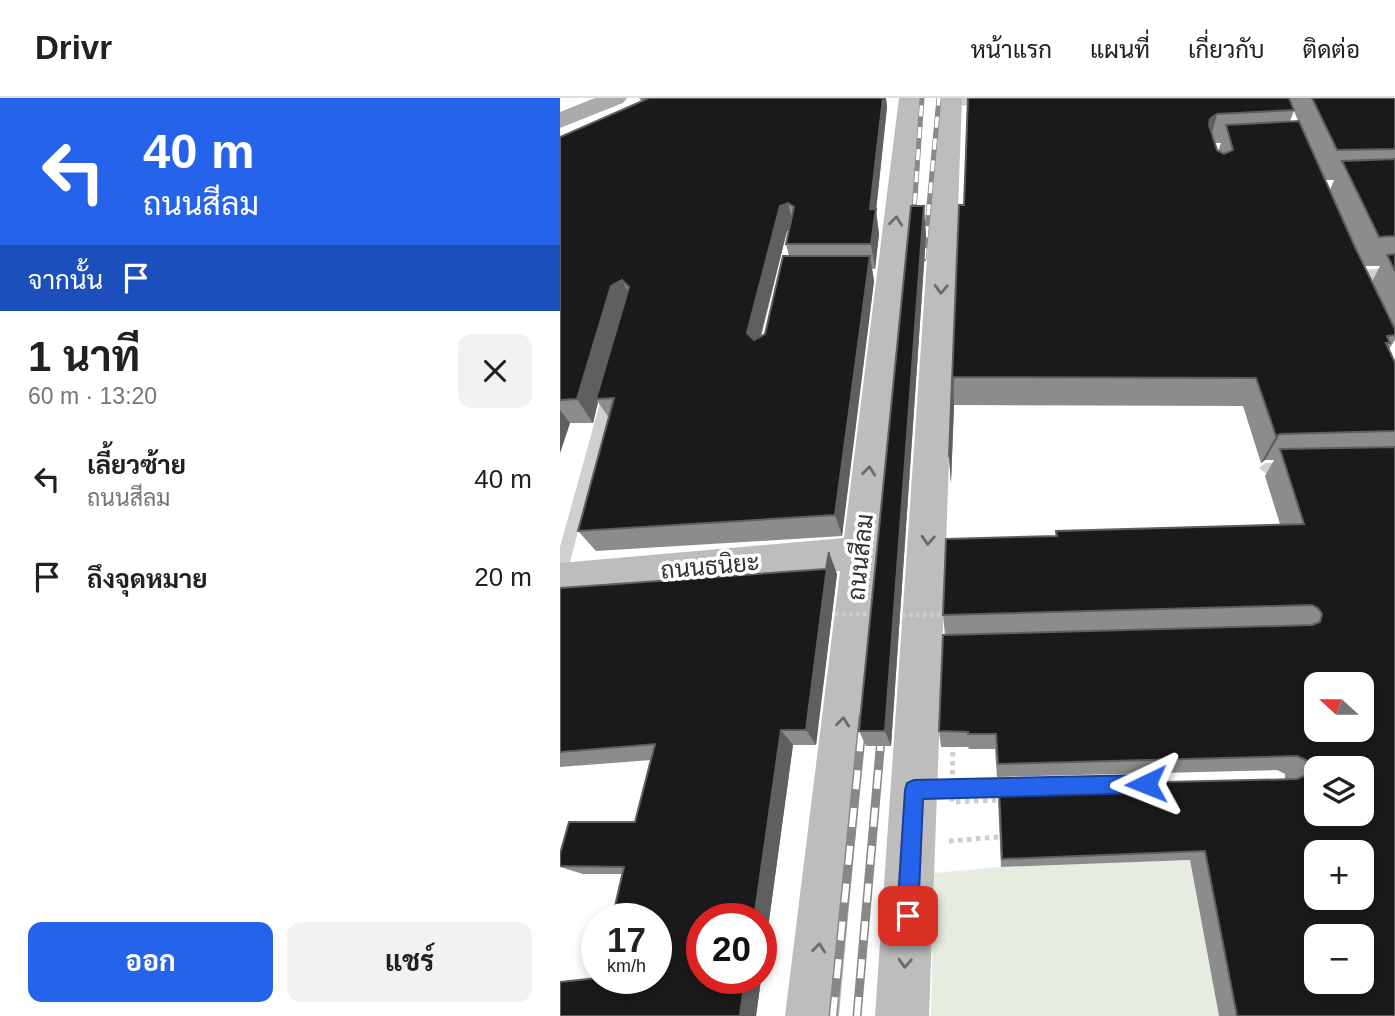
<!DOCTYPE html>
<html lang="th">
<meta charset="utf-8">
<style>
:root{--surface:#fff;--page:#f2f2f2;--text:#202124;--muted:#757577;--line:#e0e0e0;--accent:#2563eb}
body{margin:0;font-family:Arial,Sarabun,sans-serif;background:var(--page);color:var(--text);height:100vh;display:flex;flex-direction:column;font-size:26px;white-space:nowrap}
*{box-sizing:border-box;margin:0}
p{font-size:23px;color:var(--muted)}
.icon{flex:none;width:38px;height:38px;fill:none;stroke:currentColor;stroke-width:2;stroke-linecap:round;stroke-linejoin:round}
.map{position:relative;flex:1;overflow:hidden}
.details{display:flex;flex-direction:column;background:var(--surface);width:560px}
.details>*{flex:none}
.banner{background:#2563eb;color:#fff;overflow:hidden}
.needle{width:46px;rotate:291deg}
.tools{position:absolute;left:744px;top:574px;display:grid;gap:14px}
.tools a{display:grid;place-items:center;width:70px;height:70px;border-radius:14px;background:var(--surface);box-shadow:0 4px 10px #0003;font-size:35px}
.speed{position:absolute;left:21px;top:805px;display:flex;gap:14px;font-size:35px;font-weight:700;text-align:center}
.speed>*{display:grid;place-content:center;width:91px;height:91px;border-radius:50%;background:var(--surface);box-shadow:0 4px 10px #0003;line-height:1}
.speed small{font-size:18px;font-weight:400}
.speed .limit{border:10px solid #d22;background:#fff;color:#111}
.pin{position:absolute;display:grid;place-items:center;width:60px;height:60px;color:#fff;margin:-30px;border-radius:14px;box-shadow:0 4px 10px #0006}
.me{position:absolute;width:77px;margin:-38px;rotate:268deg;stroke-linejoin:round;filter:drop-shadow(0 0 5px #0008)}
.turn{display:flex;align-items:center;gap:24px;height:147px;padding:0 28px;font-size:32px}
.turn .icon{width:91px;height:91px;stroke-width:2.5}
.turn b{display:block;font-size:49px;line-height:60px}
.then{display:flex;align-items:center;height:66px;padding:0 28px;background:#0003;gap:14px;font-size:26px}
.round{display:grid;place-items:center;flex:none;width:74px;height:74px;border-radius:14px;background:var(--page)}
.overview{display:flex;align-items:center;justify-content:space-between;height:119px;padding:0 28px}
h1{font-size:42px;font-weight:700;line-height:52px}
.primary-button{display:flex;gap:14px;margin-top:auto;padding:14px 28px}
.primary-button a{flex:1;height:80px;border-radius:14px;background:var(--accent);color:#fff;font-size:28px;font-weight:700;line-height:80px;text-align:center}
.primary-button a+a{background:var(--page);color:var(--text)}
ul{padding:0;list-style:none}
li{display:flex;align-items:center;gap:21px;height:98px;padding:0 28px}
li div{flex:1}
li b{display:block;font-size:26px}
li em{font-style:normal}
header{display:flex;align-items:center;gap:42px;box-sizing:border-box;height:98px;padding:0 35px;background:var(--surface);border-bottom:2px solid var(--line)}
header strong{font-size:33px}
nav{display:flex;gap:38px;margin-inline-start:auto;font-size:24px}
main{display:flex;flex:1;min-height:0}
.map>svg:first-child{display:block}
.green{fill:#e6ecdf}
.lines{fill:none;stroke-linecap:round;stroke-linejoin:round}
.path{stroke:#cdcdcd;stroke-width:5;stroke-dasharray:4.5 4.5;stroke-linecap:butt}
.lane{fill:#d0d0d0;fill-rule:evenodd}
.street{fill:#d0d0d0;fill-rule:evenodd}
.secondary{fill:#bdbdbd;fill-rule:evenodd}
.primary{fill:#ababab;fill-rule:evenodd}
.rail-far1-casing{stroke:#888;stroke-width:5}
.rail-casing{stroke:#888;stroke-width:9}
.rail-far1{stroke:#fff;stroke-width:3.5;stroke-dasharray:11;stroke-linecap:butt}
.rail{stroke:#fff;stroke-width:6;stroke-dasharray:19;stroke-linecap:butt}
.path-bridge-far1{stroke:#cdcdcd;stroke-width:4.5;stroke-dasharray:3.5 3.5;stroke-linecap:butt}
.path-bridge{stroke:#cdcdcd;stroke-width:5;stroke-dasharray:4.5 4.5;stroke-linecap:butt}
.wall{fill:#8c8c8c;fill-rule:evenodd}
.shaded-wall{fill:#5f5f5f}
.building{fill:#1a1a1a;stroke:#5f5f5f;stroke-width:2;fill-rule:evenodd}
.oneway{stroke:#6a6a6a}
.route{fill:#2563eb;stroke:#184099;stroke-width:2}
.labels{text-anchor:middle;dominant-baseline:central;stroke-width:7;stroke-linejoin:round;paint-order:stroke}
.street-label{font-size:24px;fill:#333;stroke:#fff}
</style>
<header>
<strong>Drivr</strong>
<nav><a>หน้าแรก</a><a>แผนที่</a><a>เกี่ยวกับ</a><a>ติดต่อ</a></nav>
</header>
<main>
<section class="details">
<div class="banner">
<div class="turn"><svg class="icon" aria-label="left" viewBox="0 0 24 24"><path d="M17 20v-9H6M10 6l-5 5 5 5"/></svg><div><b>40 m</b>ถนนสีลม</div></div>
<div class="then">จากนั้น<svg class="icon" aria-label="arrive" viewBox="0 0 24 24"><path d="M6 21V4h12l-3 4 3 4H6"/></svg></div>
</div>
<div class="overview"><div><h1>1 นาที</h1><p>60 m · 13:20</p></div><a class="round"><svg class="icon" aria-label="close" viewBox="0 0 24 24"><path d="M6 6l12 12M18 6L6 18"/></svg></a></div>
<ul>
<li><svg class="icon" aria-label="left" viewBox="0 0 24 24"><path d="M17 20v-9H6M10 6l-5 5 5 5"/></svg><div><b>เลี้ยวซ้าย</b><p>ถนนสีลม</p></div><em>40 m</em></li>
<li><svg class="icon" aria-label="arrive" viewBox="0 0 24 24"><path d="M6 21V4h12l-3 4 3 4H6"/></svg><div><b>ถึงจุดหมาย</b></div><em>20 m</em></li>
</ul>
<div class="primary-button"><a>ออก</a><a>แชร์</a></div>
</section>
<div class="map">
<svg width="835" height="918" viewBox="0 0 835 918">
<rect width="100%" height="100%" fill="#fff"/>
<path class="green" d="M630,762L659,918H371L374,775L441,769Z"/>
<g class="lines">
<path class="path" d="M389,743L439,739"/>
<g class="lane">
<path d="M49,290L55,294L7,475L5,479L0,481V449L43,294Z"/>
<path d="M729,364L735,369L729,374L705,375L699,370L705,365Z"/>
<path d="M458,681L464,683L466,689L464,695L458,697L359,700L353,698L351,692L353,686L359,684Z"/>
</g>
<g class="street">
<path d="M384,0H515L507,5L390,8L384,6L382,3Z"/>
<path d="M835,170V182L785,183L782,178L785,173Z"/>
</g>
<g class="secondary">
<path d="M339,0H363L279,918H225L280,473L0,499V465L284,440Z"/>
<path d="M378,0H402L369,918H315Z"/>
</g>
<path class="primary" d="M35,0H67L63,5L0,30V14Z"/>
<g class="rail-far1-casing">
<g id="rail-far1">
<path d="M353,128L362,0"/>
<path d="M364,161L379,0"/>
</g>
</g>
<g class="rail-casing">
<g id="rail">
<path d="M273,918L303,619"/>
<path d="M297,918L322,629"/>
</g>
</g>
<use href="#rail-far1" class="rail-far1"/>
<use href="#rail" class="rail"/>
<g class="path-bridge-far1">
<path d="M268,516H316"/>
<path d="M335,517H389"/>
</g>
<path class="path-bridge" d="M393,645L392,704L438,702"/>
</g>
<g class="wall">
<path d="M79,0H326L327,9L316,113L319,136L315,171H312L314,183L282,438L36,453L18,433L49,320L38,304L33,325H10L0,355V39L82,3ZM229,132L226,146L229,158L205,236L201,239L227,133Z"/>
<path d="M408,0H835V242L829,251L835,265V918H659L630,762L441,769L438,701L439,688L725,681V676L717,672L437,679L435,651H409L408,649H381L379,633L385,537L383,517L495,438L496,433L720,426L705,378L714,362H705L701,365L683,308L394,307L391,385L389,359L399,107H404ZM734,13L738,23H730ZM655,45H661L658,53L657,52ZM765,82H774L770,92ZM804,168H820L812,184Z"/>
<path d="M366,137L331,648H306L299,633Z"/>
<path d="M277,476L256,647H233L196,918H0L96,880L63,776H23L0,769V756L75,724L91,662L0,669V490Z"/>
</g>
<g class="shaded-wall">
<path d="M323,0H326L327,9L316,113L319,136L315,171L311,146L310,111Z"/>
<path d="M657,16L649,46L642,51L650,21Z"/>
<path d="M228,105L234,130L227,133L195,259L187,235L220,108Z"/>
<path d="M364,108L366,137L331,648L325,633Z"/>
<path d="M310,158L314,183L282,438L275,417Z"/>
<path d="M62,182L74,207L36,301L38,304L33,325L17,301L51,188Z"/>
<path d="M393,279L394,307L391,385L389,359Z"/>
<path d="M0,312L10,325L0,355Z"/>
<path d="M720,336L705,362L701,365L716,338Z"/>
<path d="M269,454L277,476L256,647L246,632Z"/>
<path d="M221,632L233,647L196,918H180L185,880H201V821H194Z"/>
</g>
<g class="building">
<path d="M89,0H323L310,111H316L311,146H226L234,109L228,105L220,108L187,235L194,242L205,236L223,158H310L275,417L18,433L54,300L36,301L69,189L62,182L51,188L17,301L0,302V39Z"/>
<path d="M408,0H729L734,12L657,16L650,21L649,27L657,52L664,56L673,52L666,27L739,23L795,149L835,231V237L827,238L830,245H826L835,265V333L720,336L716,338L696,280L393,279L389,359L399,107H404Z"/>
<path d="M752,0H835V51L777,52Z"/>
<path d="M835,61V138L819,139L782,63Z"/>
<path d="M351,108H364L325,633H299Z"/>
<path d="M835,156V173L827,157Z"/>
<path d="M835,349V918H677L645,753L442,761L439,688L737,681L746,677V662L737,658L438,666L436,636H408V634L379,633L383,537L752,527L760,524L762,516L758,510L752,507L383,517L386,441L497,438L496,433L744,426L720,351ZM756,586H802V632H756ZM756,670H802V716H756ZM756,754H802V800H756ZM756,838H802V884H756Z"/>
<path d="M269,454L246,632H221L194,821H142V880H185L180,918H0V884L37,880H96V821H52L64,769L0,768V756L9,724H75L95,646L0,654V490L266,471Z"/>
</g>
<defs><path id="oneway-chevron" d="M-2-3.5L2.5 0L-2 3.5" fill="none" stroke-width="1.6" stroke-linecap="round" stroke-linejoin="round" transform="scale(1.75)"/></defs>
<g class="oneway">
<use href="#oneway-chevron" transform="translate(336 123) rotate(-84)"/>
<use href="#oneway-chevron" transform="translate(381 191) rotate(93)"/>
<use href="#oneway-chevron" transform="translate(309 373) rotate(-84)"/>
<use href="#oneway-chevron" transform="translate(368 442) rotate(93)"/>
<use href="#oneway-chevron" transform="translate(283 624) rotate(-84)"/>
<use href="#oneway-chevron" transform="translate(259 850) rotate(-84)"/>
<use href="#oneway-chevron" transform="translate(345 865) rotate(93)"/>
</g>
<path class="route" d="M586,677L593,679L595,686L593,693L586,695L363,701L358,818L355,825L348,828L340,825L337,818L345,692L347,685L354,682Z"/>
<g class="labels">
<g class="street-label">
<text transform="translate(300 459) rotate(-84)">ถนนสีลม</text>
<text transform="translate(150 468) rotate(-5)">ถนนธนิยะ</text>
</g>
</g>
</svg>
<div class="tools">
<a><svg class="needle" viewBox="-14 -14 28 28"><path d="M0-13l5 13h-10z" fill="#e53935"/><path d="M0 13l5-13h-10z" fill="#757577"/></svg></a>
<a><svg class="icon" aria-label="layers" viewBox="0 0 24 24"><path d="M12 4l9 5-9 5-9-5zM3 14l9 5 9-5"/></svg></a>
<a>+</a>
<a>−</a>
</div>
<div class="speed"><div>17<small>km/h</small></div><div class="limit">20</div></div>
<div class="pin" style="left:348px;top:818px;background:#d93025"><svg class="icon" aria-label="arrive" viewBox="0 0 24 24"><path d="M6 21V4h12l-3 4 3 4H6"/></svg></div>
<svg class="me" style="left:586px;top:686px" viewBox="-20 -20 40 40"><path d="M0-17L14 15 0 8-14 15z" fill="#2563eb" stroke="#fff" stroke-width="4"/></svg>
</div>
</main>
